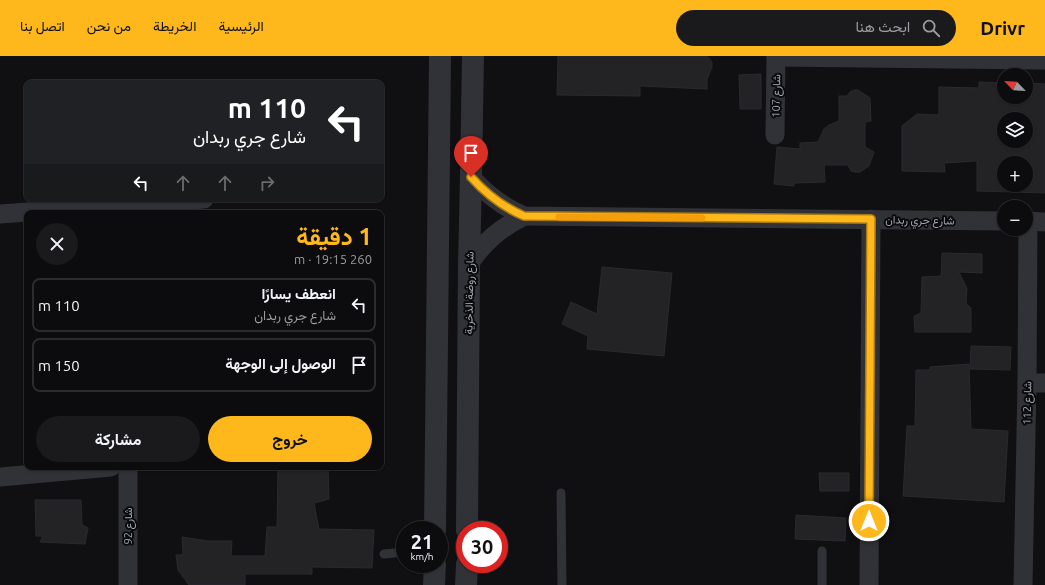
<!DOCTYPE html>
<html lang="ar">
<meta charset="utf-8">
<style>
:root{--surface:#0c0c0e;--page:#1a1a1c;--text:#f1f3f6;--muted:#9a9b9e;--line:#2c2c2e;--accent:#ffb81b}
body{margin:0;font-family:Ubuntu,Vazirmatn,sans-serif;background:var(--page);color:var(--text);direction:rtl;height:100vh;display:flex;flex-direction:column;font-size:15px;white-space:nowrap}
*{box-sizing:border-box;margin:0}
p{font-size:13px;color:var(--muted)}
.icon{flex:none;width:22px;height:22px;fill:none;stroke:currentColor;stroke-width:2;stroke-linecap:round;stroke-linejoin:round}
.map{position:relative;flex:1;overflow:hidden;direction:ltr}
.side{position:absolute;left:24px;top:154px;width:360px;height:260px;display:flex;flex-direction:column;background:var(--surface);border-radius:8px;box-shadow:0 1px 3px #0004,0 0 0 1px var(--line);direction:rtl}
.side>*{flex:none}
.hud{position:absolute;left:24px;top:24px;width:360px;height:122px;border-radius:8px;box-shadow:0 1px 3px #0004,0 0 0 1px var(--line);direction:rtl;background:#202124;color:#fff;overflow:hidden}
.needle{width:26px;rotate:295deg}
.buttons{position:absolute;left:997px;top:12px;display:grid;gap:8px}
.buttons a{display:grid;place-items:center;width:36px;height:36px;border-radius:50%;background:var(--surface);box-shadow:0 1px 3px #0004,0 0 0 1px var(--line);font-size:20px}
.speed{position:absolute;left:396px;top:465px;display:flex;gap:8px;font-size:20px;font-weight:700;text-align:center}
.speed>*{display:grid;place-content:center;width:52px;height:52px;border-radius:50%;background:var(--surface);box-shadow:0 1px 3px #0004,0 0 0 1px var(--line);line-height:1}
.speed small{font-size:10px;font-weight:400}
.speed .limit{border:6px solid #d22;background:#fff;color:#111}
.pin{position:absolute;display:grid;place-items:center;width:34px;height:34px;color:#fff;margin:-41px -17px;border-radius:50% 50% 50% 0;rotate:-45deg;box-shadow:0 0 4px #0007}
.pin .icon{rotate:45deg}
.me{position:absolute;width:44px;margin:-22px;rotate:0deg;stroke-linejoin:round;filter:drop-shadow(0 0 3px #0008)}
.turn{display:flex;align-items:center;gap:14px;height:84px;padding:0 12px;font-size:18px}
.turn .icon{width:52px;height:52px;stroke-width:2.5}
.turn b{display:block;font-size:28px;line-height:34px}
.lanes{display:flex;align-items:center;height:38px;padding:0 12px;background:#0003;justify-content:center;gap:20px;direction:ltr}
.lanes .off{opacity:.35}
.round{display:grid;place-items:center;flex:none;width:42px;height:42px;border-radius:21px;background:var(--page)}
.headline{display:flex;align-items:center;justify-content:space-between;height:68px;padding:0 12px}
h1{font-size:24px;font-weight:700;line-height:30px;color:var(--accent)}
.button{display:flex;gap:8px;margin-top:auto;padding:8px 12px}
.button a{flex:1;height:46px;border-radius:24px;background:var(--accent);color:#111;font-size:16px;font-weight:700;line-height:46px;text-align:center}
.button a+a{background:var(--page);color:var(--text)}
ul{padding:0;list-style:none}
li{display:flex;align-items:center;gap:12px;height:54px;margin:0 8px 6px;padding:0 4px;border:2px solid var(--line);border-radius:8px}
li div{flex:1}
li b{display:block;font-size:15px}
li em{font-style:normal}
header{display:flex;align-items:center;gap:24px;box-sizing:border-box;height:56px;padding:0 20px;background:var(--accent);color:#111}
header strong{font-size:19px}
nav{display:flex;gap:22px;margin-inline-start:auto;font-size:14px}
.search{width:280px;height:36px;background:var(--page);display:flex;align-items:center;gap:10px;box-sizing:border-box;padding:0 14px;border-radius:22px;color:var(--muted);font-size:15px}
.map>svg:first-child{display:block}
.building{fill:#232326;stroke:#2a2a2e;fill-rule:evenodd}
.lines{fill:none;stroke-linecap:round;stroke-linejoin:round}
.service{stroke:#313237;stroke-width:9}
.minor{stroke:#313237;stroke-width:19}
.tertiary{stroke:#313237;stroke-width:22}
.route-casing{stroke:#a67812;stroke-width:10}
.route{stroke:#ffb81b;stroke-width:7}
.slow{stroke:#f59e0b;stroke-width:7}
.labels{text-anchor:middle;dominant-baseline:central;stroke-width:4;stroke-linejoin:round;paint-order:stroke}
.street-label{font-size:11px;fill:#a0a6b4;stroke:#0b0b0d}
</style>
<header>
<strong>Drivr</strong>
<div class="search"><svg class="icon" aria-label="search" viewBox="0 0 24 24"><circle cx="10" cy="10" r="6"/><path d="M15 15l6 6"/></svg>ابحث هنا</div>
<nav><a>الرئيسية</a><a>الخريطة</a><a>من نحن</a><a>اتصل بنا</a></nav>
</header>
<div class="map">
<svg width="1045" height="529" viewBox="0 0 1045 529">
<rect width="100%" height="100%" fill="#101012"/>
<g class="building">
<path d="M558,0H707L712,6V11L707,23V33L640,30V40L557,39Z"/>
<path d="M761,18V53H740L739,19Z"/>
<path d="M979,26L1004,27V41H1026V27L1045,28V137L977,135V105L944,107L945,116L902,115V70L917,58L939,59V31L979,32ZM1004,63H1026V85H1004ZM1004,107H1026V129H1004Z"/>
<path d="M854,34H858L870,42L871,65L865,66V91L874,96L869,110L860,116H855L851,115L848,109H824L825,126L794,127V130L774,128L777,91L800,93V87L818,86L824,73L829,69L839,65V40H847L850,36Z"/>
<path d="M942,197L982,198V217L959,216L967,233L966,247L971,252V276H915L914,260L921,257L922,221L941,220Z"/>
<path d="M602,211L672,217L664,300L587,293L588,280L562,268L571,246L597,258Z"/>
<path d="M971,290L1011,291L1010,314L970,313Z"/>
<path d="M969,308L971,373L1008,375L1004,446L903,440L907,370H915L916,314H930V311Z"/>
<path d="M278,411H328L329,443L314,447L319,473L374,474L372,512L312,511V518H245V529H189L178,514L176,499H183L182,481L208,485H232L231,500H265L267,471H277Z"/>
<path d="M819,417H849V435H820Z"/>
<path d="M35,444H81L82,469L88,472L85,488L40,486L43,480H36Z"/>
<path d="M796,459L846,462L845,485L795,483Z"/>
</g>
<g class="lines">
<g class="service">
<path d="M561,437L562,529"/>
<path d="M822,495V529"/>
<path d="M384,498L405,496"/>
</g>
<g class="minor">
<path d="M776,1L1045,4"/>
<path d="M775,79L776,0"/>
<path d="M471,121C487,139 503,151 524,160L1004,165"/>
<path d="M0,158L204,143"/>
<path d="M1026,165L1045,166"/>
<path d="M469,208C485,185 499,173 524,160"/>
<path d="M1027,327H1045"/>
<path d="M0,421L111,411"/>
<path d="M128,529V411"/>
<path d="M869,529L871,163"/>
<path d="M1023,529L1027,327L1028,165"/>
</g>
<g class="tertiary">
<path d="M435,474L440,0"/>
<path d="M467,474L469,208L471,121L473,0"/>
<path d="M434,529L435,508"/>
<path d="M466,529L467,508"/>
</g>
</g>
<g class="lines">
<g class="route-casing">
<path id="route" d="M471,121C487,139 503,151 524,160L871,163L869,465"/>
</g>
<use href="#route" class="route"/>
<path class="slow" d="M559,161L702,162"/>
</g>
<g class="labels">
<g class="street-label">
<text transform="translate(776 40) rotate(-89)">شارع 107</text>
<text transform="translate(920 164) rotate(1)">شارع جري ربدان</text>
<text transform="translate(469 237) rotate(-89)">شارع روضة الذخرية</text>
<text transform="translate(1027 347) rotate(-89)">شارع 112</text>
<text transform="translate(128 470) rotate(-90)">شارع 92</text>
</g>
</g>
</svg>
<div class="buttons">
<a><svg class="needle" viewBox="-14 -14 28 28"><path d="M0-13l5 13h-10z" fill="#e53935"/><path d="M0 13l5-13h-10z" fill="#9a9b9e"/></svg></a>
<a><svg class="icon" aria-label="layers" viewBox="0 0 24 24"><path d="M12 4l9 5-9 5-9-5zM3 14l9 5 9-5"/></svg></a>
<a>+</a>
<a>−</a>
</div>
<div class="speed"><div>21<small>km/h</small></div><div class="limit">30</div></div>
<div class="pin" style="left:471px;top:121px;background:#d93025"><svg class="icon" aria-label="arrive" viewBox="0 0 24 24"><path d="M6 21V4h12l-3 4 3 4H6"/></svg></div>
<svg class="me" style="left:869px;top:465px" viewBox="-20 -20 40 40"><circle r="17" fill="#ffb81b" stroke="#fff" stroke-width="3"/><path d="M0-11L8 9 0 5-8 9z" fill="#fff"/></svg>
<div class="hud">
<div class="turn"><svg class="icon" aria-label="left" viewBox="0 0 24 24"><path d="M17 20v-9H6M10 6l-5 5 5 5"/></svg><div><b>110 m</b>شارع جري ربدان</div></div>
<div class="lanes"><svg class="icon" aria-label="left" viewBox="0 0 24 24"><path d="M17 20v-9H6M10 6l-5 5 5 5"/></svg><svg class="icon off" aria-label="ahead" viewBox="0 0 24 24"><path d="M12 20V5M6 11l6-6 6 6"/></svg><svg class="icon off" aria-label="ahead" viewBox="0 0 24 24"><path d="M12 20V5M6 11l6-6 6 6"/></svg><svg class="icon off" aria-label="right" viewBox="0 0 24 24"><path d="M7 20v-9h11M14 6l5 5-5 5"/></svg></div>
</div>
<section class="side">
<div class="headline"><div><h1>1 دقيقة</h1><p>260 m · 19:15</p></div><a class="round"><svg class="icon" aria-label="close" viewBox="0 0 24 24"><path d="M6 6l12 12M18 6L6 18"/></svg></a></div>
<ul>
<li><svg class="icon" aria-label="left" viewBox="0 0 24 24"><path d="M17 20v-9H6M10 6l-5 5 5 5"/></svg><div><b>انعطف يسارًا</b><p>شارع جري ربدان</p></div><em>110 m</em></li>
<li><svg class="icon" aria-label="arrive" viewBox="0 0 24 24"><path d="M6 21V4h12l-3 4 3 4H6"/></svg><div><b>الوصول إلى الوجهة</b></div><em>150 m</em></li>
</ul>
<div class="button"><a>خروج</a><a>مشاركة</a></div>
</section>
</div>
